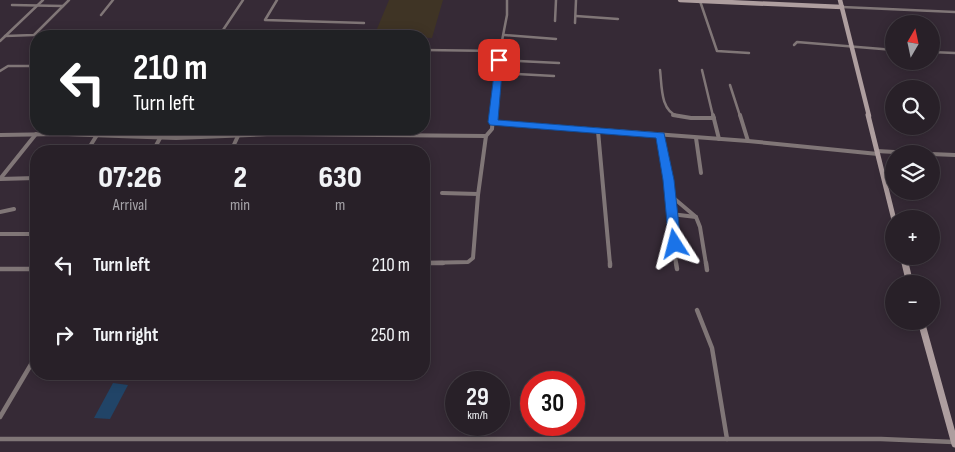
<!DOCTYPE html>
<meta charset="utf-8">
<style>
:root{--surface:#282028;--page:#302830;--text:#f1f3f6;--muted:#a5a3a8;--line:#443e45}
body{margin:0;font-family:"Sofia Sans Condensed",sans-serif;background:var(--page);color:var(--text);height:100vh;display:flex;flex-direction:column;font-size:19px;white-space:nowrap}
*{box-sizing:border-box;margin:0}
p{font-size:16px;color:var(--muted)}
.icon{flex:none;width:28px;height:28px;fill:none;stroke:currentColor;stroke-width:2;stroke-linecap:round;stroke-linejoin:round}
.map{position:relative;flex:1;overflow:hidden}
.panel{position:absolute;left:30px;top:145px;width:400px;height:235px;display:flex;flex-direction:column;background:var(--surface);border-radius:20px;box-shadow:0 2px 12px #0003,0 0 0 1px var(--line)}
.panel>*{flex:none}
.banner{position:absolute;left:30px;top:30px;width:400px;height:105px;border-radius:20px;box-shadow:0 2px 12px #0003,0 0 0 1px var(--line);background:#202124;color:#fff;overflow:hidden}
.needle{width:32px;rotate:9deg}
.controls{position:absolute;left:885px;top:15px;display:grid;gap:10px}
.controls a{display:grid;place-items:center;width:55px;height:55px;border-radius:50%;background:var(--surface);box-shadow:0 2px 12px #0003,0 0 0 1px var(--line);font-size:25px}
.speed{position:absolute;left:445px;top:371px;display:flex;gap:10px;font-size:25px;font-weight:700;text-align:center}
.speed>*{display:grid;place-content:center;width:65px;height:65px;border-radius:50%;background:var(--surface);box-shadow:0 2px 12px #0003,0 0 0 1px var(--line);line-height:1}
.speed small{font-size:12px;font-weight:400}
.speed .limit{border:8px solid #d22;background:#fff;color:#111}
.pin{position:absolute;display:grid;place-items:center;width:42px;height:42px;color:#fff;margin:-21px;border-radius:10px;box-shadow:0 2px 8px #0006}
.me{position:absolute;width:55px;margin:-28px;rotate:351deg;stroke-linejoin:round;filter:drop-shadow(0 0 4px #0008)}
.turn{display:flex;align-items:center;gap:18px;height:105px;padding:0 20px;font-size:22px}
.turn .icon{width:65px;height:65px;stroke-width:2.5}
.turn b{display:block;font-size:35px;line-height:42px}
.eta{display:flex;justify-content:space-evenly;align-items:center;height:85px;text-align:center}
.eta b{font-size:30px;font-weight:800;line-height:35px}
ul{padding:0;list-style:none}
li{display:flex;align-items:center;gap:15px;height:70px;padding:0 20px}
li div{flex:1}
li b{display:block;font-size:19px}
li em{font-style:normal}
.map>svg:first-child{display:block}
.education{fill:#3f3425}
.water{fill:#214467}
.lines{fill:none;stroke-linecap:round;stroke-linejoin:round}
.street-far2{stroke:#807677;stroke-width:2.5}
.street-far1{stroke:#807677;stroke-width:4}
.street{stroke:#807677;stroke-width:4.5}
.secondary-far2{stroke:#ae9e9f;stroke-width:4.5}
.secondary-far1{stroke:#ae9e9f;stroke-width:5}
.secondary{stroke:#ae9e9f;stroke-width:7}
.route{fill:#1a73e8;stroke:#114b97}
</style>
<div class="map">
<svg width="955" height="452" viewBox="0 0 955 452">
<rect width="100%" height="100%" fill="#362a36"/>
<path class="education" d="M389,0H443L432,38L374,36Z"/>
<path class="water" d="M113,383L128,385L110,419L94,418Z"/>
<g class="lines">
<g class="street-far2">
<path d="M277,0L265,20L364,23"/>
<path d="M700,1L717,51L749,53"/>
<path d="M12,5L63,6"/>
<path d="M842,7L955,12"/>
<path d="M101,15L113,0"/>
<path d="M576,16L618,19"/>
<path d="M555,21L556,0"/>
<path d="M575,23L576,0"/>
<path d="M504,35L556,39"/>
<path d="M5,36L34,35L69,0"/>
<path d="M219,36L243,0"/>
<path d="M0,41L43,0"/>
<path d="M794,45L797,42L894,50"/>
<path d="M424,50L500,51"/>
<path d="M931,52L955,53"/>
<path d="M499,60L559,63"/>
<path d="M660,70C662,85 660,111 678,116"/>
<path d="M702,70L713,116"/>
<path d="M0,71L8,66H36"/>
<path d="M498,73L554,76"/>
<path d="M730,85L740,116"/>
<path d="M493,116L500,51L507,15V0"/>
</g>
<g class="street-far1">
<path d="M673,115L691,118H714"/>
<path d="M713,115L719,139"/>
<path d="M740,115L748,141"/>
<path d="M493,122L748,141L878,154"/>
<path d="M598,131L610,264"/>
<path d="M0,135L61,134L176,138L273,134L486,136"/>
<path d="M661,135L668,180L676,264"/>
<path d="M696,138L701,173"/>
<path d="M87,151L97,135"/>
<path d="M153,151L165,129"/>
<path d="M231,151L238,136"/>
<path d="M877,151L929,154"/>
<path d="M931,154L955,155"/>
<path d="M0,179L36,134"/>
<path d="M0,179L36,178"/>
<path d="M442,193L478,194"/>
<path d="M670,195L696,217L700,227L706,264"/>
<path d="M0,212L14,209"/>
<path d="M671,214L696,217"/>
<path d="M0,234H36"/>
<path d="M424,263L468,262L473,258L478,195L486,136L492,129L493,115"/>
</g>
<g class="street">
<path d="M424,263H443"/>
<path d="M610,263V266"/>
<path d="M676,263L677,269"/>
<path d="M706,263L707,270"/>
<path d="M0,269H36"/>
<path d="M697,310L712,348L727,439"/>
<path d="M0,417L36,356"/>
<path d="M0,439H881L954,442"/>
</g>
<g class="secondary-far2">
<path d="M680,0L842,7"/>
<path d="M840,0L869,116"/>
</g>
<g class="secondary-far1">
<path d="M868,115L894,220"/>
<path d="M903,256L905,264"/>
</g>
<g class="secondary">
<path d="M905,263L910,284"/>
<path d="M921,321L955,444"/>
</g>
</g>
<path class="route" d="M496,58L503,60L498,120L664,133L674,180L681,244L679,247H671L669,244L663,180L656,138L490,125L488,122Z"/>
</svg>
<div class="controls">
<a><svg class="needle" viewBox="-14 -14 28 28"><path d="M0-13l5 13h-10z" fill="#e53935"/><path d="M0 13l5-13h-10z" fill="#a5a3a8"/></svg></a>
<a><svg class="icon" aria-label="search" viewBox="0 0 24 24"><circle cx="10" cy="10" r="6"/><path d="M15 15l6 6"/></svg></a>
<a><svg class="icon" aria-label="layers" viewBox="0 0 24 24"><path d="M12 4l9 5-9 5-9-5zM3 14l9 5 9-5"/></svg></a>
<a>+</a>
<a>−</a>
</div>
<div class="speed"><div>29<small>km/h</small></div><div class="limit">30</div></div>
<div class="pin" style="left:499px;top:60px;background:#d93025"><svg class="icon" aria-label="arrive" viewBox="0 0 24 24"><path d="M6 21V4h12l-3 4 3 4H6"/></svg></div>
<svg class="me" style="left:675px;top:244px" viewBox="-20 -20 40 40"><path d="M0-17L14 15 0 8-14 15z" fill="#1a73e8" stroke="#fff" stroke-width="4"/></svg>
<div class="banner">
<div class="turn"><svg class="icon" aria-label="left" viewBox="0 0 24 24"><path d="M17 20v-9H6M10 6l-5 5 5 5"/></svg><div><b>210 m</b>Turn left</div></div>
</div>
<section class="panel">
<div class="eta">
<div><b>07:26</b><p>Arrival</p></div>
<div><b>2</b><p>min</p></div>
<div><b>630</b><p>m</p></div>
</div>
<ul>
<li><svg class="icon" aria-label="left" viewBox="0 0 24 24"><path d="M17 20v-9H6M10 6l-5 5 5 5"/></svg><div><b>Turn left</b></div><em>210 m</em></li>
<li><svg class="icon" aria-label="right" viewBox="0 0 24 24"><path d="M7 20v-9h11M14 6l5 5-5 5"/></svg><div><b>Turn right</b></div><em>250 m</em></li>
</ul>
</section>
</div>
